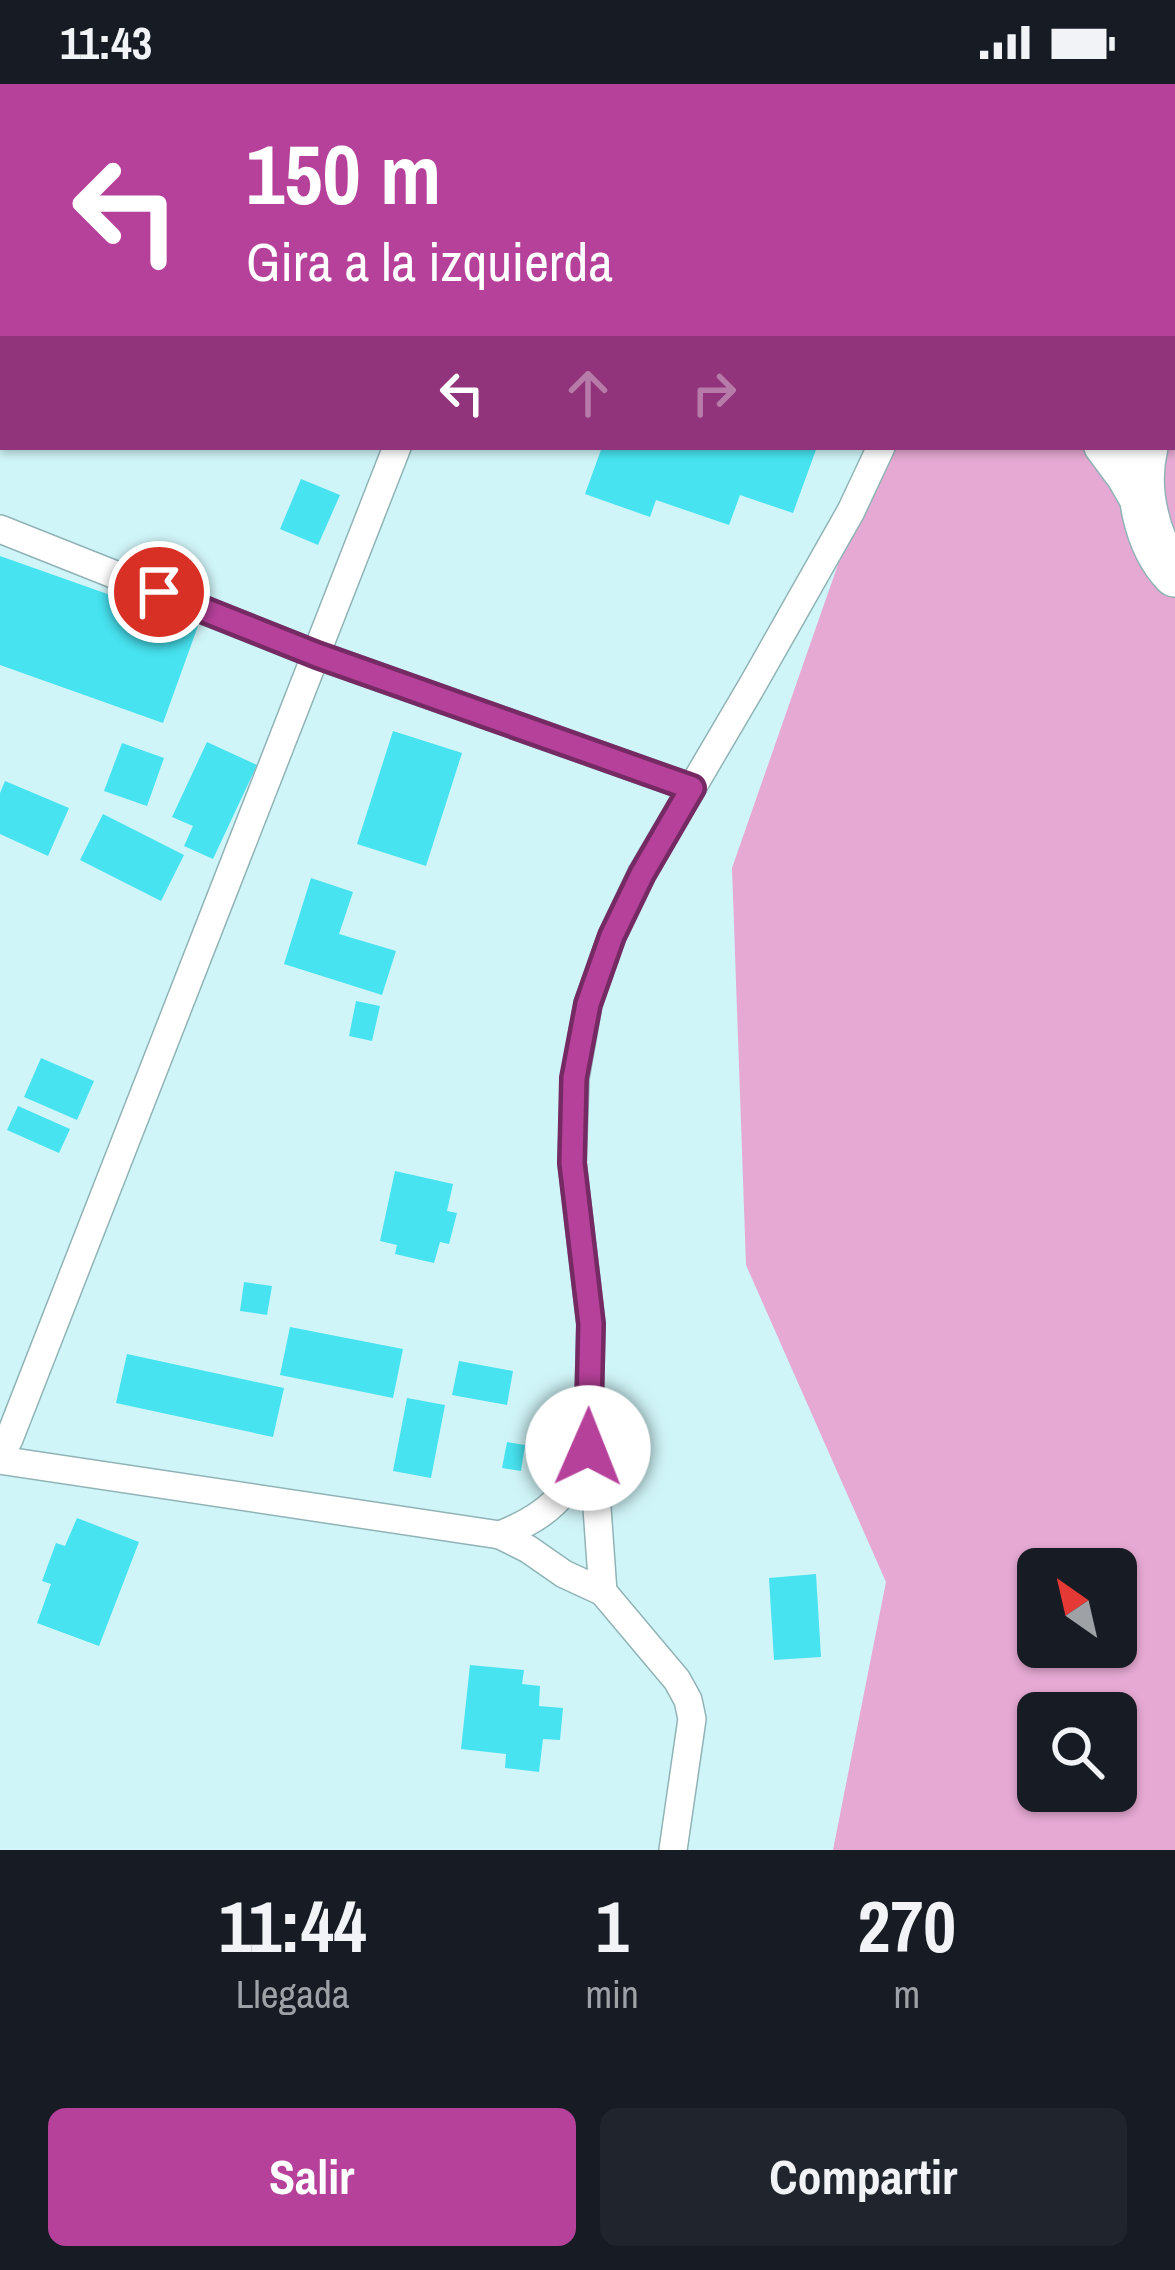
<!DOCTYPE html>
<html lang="es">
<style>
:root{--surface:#171b24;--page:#20242c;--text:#f1f3f6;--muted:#9ea1a6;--accent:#b6419a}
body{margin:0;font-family:"Archivo Narrow",sans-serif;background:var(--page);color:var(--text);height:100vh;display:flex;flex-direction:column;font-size:45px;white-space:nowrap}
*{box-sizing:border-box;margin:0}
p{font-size:39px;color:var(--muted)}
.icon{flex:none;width:66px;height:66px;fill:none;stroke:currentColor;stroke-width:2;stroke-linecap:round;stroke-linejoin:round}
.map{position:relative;height:1766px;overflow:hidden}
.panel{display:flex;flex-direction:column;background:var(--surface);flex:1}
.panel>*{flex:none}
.top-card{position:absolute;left:0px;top:0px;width:1176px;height:366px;box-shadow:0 3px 9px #0004;background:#b6419a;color:#fff;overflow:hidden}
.needle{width:78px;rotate:326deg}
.tools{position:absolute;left:1017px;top:1464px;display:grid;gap:24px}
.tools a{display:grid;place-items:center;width:120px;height:120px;border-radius:18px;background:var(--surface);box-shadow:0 3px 9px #0004;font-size:60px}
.pin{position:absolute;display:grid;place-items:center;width:102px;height:102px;color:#fff;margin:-51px;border:6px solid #fff;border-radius:50%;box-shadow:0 3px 12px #0007}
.me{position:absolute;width:132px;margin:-66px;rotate:1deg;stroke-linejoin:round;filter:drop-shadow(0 0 9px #0008)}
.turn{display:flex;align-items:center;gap:42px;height:252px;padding:0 48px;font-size:54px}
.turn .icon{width:156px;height:156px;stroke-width:2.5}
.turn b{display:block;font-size:84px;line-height:102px}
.lanes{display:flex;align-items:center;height:114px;padding:0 48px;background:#0003;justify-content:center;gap:60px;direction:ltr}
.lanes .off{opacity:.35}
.eta{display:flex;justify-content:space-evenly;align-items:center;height:204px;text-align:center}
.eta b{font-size:72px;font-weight:700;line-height:84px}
.primary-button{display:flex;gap:24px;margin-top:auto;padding:24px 48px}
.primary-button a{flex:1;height:138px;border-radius:18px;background:var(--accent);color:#fff;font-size:48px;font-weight:700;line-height:138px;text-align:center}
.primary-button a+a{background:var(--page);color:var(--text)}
.status{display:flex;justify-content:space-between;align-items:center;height:84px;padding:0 60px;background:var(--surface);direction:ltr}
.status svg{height:33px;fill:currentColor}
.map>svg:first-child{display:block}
.green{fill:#e6a9d3;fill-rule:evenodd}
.building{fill:#47e3f0}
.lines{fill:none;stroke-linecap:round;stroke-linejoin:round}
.minor-casing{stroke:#90b3b6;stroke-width:30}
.tertiary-casing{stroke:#90b3b6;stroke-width:36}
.trunk-casing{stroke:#90b3b6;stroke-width:48}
.minor{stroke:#fff;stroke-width:27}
.tertiary{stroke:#fff;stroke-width:33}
.trunk{stroke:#fff;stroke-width:45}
.route-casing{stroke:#762a64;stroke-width:30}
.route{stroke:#b6419a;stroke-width:21}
</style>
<div class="status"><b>11:43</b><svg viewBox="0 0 49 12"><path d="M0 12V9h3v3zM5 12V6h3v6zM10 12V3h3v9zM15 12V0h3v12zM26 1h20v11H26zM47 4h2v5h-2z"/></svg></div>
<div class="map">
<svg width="1175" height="1766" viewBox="0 0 1175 1766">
<rect width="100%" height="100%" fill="#d0f5f8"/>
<path class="green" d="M1006,0H1175V1766H833L886,1498L746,1181L732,784L879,363H1173V3H1005ZM1038,1485H1116V1563H1038ZM1038,1629H1116V1707H1038Z"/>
<g class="building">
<path d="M602,363H817L793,429L740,411L729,441L656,416L650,433L585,410Z"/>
<path d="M301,395L340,411L318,461L280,445Z"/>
<path d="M0,472L198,542L163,639L0,581Z"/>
<path d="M393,647L462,669L426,782L357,760Z"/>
<path d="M207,658L257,681L213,775L184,762L193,742L172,733Z"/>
<path d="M122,659L164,674L147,722L104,707Z"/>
<path d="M5,697L69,724L48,772L0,750V709Z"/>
<path d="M103,730L184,771L161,817L80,776Z"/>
<path d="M311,794L353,808L339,850L396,867L382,911L284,880Z"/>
<path d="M356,917L380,922L372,957L349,952Z"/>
<path d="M41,974L94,997L77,1036L24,1013Z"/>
<path d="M18,1022L70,1045L59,1069L7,1046Z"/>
<path d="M395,1087L453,1100L447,1127L457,1129L449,1160L440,1158L434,1179L395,1170L397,1161L380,1157Z"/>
<path d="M244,1198L272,1202L267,1231L240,1227Z"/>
<path d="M290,1243L403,1265L393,1314L280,1291Z"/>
<path d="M127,1270L284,1304L273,1353L116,1319Z"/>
<path d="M459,1277L513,1287L507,1321L452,1311Z"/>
<path d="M407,1314L445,1321L431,1394L393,1387Z"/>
<path d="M545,1335L576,1342L569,1371L538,1363Z"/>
<path d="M507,1358L525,1361L521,1387L502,1384Z"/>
<path d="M77,1434L139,1458L99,1562L37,1539L51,1500L42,1497L56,1459L65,1462Z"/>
<path d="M816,1490L821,1573L774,1576L769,1494Z"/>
<path d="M470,1581L524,1586L522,1600L540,1602L539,1622L563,1624L560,1656L543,1655L539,1688L505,1684L506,1670L461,1665Z"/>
</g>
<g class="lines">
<g class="minor-casing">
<g id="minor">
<path d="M38,3L39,0"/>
<path d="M964,3L965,0"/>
<path d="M0,95L3,88"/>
<path d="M0,445L317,571L692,704"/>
<path d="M0,1372L9,1355L397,363"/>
<path d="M0,1376L500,1451L528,1465L564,1490L603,1508L677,1596L688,1616L692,1635L673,1766"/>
<path d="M500,1451C548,1432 568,1412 588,1364"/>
<path d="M603,1508L597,1424L588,1364L591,1240L572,1079L575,994L588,920L612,852L642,789L753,600L851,427L881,363"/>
</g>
</g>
<g class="tertiary-casing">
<g id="tertiary">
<path d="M535,3L536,0"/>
<path d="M1101,363L1124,394L1143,427"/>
</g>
</g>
<g class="trunk-casing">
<g id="trunk">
<path d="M1173,298L1175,295"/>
<path d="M1145,363C1135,404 1146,459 1175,490"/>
</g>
</g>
<use href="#minor" class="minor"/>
<use href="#tertiary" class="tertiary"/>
<use href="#trunk" class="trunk"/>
</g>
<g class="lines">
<g class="route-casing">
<path id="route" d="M159,508L317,571L692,704L642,790L612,852L588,920L574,994L572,1079L591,1240L588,1364"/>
</g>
<use href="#route" class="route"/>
</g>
</svg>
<div class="tools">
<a><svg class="needle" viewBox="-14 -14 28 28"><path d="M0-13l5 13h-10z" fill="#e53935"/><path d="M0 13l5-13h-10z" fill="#9ea1a6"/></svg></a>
<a><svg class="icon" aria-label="search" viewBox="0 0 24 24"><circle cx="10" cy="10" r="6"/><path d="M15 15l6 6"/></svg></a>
</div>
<div class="pin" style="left:159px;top:508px;background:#d93025"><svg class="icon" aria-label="arrive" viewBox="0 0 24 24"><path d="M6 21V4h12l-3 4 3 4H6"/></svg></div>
<svg class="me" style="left:588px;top:1364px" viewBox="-20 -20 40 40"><circle r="19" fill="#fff"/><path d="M0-13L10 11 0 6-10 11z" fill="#b6419a"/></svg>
<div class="top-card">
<div class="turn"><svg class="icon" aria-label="left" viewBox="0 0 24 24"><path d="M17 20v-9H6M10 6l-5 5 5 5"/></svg><div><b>150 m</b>Gira a la izquierda</div></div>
<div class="lanes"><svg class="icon" aria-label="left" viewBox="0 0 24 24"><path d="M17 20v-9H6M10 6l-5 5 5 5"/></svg><svg class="icon off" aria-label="ahead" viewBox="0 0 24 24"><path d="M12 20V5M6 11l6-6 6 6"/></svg><svg class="icon off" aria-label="right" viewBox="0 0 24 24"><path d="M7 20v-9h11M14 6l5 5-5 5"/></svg></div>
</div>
</div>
<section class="panel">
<div class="eta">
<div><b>11:44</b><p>Llegada</p></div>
<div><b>1</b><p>min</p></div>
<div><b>270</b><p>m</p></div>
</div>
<div class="primary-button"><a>Salir</a><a>Compartir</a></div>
</section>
